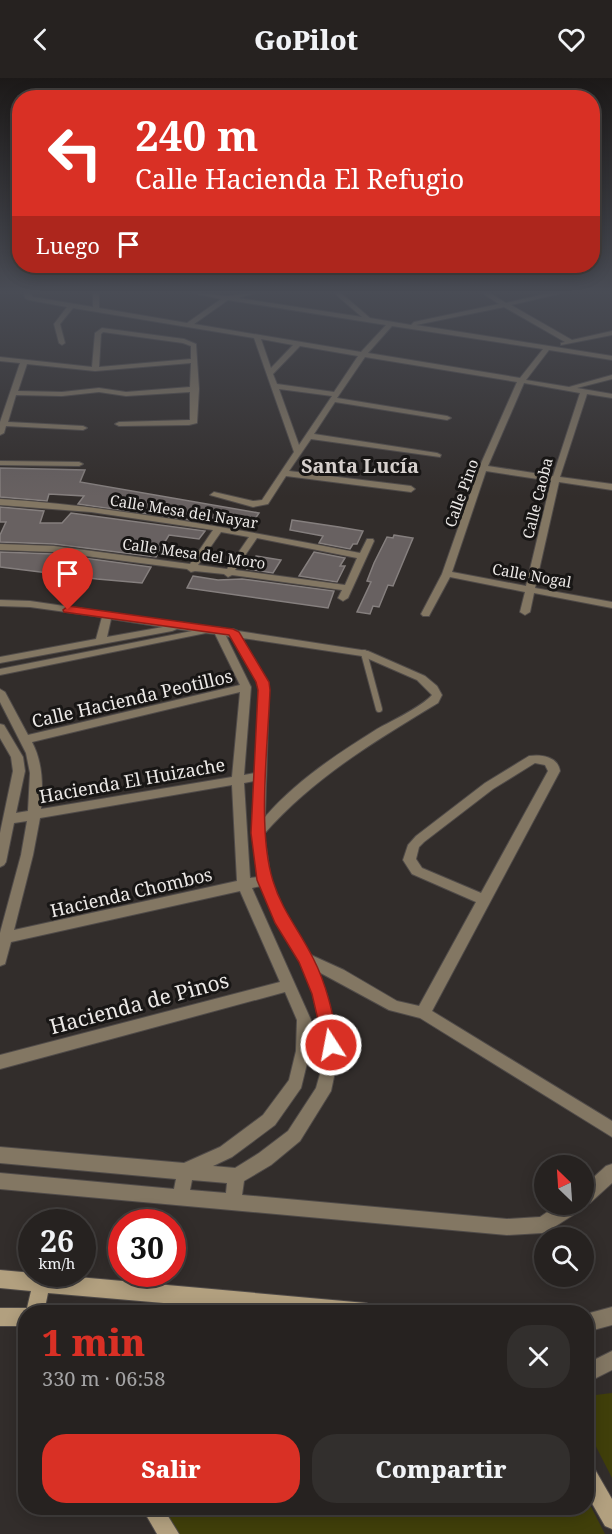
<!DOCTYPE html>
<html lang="es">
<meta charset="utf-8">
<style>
:root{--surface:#262220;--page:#322f2d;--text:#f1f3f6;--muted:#a4a4a5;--line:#423f3e;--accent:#d93025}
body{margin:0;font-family:"Noto Serif",serif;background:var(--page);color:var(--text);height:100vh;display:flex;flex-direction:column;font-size:22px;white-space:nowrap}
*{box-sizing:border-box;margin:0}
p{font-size:20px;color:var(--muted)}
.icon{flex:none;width:33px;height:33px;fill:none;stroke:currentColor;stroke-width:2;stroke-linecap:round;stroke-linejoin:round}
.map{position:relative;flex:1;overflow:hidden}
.panel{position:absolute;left:18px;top:1227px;width:576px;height:210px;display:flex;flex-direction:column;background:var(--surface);border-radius:24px;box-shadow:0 3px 15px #0003,0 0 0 2px var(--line)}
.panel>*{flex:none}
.hud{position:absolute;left:12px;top:12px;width:588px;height:183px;border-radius:24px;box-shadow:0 3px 15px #0003,0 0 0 2px var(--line);background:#d93025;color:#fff;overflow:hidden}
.needle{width:39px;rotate:335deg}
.controls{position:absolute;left:534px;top:1077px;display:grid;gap:12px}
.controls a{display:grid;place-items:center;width:60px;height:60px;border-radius:50%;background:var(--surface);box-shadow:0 3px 15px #0003,0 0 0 2px var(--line);font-size:30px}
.speed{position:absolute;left:18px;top:1131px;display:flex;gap:12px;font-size:30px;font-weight:700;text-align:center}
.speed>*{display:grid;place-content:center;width:78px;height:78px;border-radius:50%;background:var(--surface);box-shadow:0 3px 15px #0003,0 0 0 2px var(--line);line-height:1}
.speed small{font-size:15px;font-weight:400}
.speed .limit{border:9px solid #d22;background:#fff;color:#111}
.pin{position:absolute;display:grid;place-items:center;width:51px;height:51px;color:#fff;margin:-62px -26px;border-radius:50% 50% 50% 0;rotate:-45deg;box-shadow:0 0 6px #0007}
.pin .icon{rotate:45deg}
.me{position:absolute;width:66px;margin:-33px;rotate:349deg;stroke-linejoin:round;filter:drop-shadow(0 0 4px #0008)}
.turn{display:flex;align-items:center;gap:21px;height:126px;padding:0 24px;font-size:27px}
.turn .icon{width:78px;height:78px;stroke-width:2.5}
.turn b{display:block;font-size:42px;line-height:51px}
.then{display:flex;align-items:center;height:57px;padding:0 24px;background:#0003;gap:12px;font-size:22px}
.round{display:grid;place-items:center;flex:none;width:63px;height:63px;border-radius:24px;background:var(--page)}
.head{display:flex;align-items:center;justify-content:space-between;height:102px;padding:0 24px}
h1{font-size:36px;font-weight:800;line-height:45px;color:var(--accent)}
.cta{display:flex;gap:12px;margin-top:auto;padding:12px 24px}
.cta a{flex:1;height:69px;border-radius:24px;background:var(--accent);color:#fff;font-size:24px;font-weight:800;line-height:69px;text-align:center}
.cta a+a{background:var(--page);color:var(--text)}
header{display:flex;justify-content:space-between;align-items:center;height:78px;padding:0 24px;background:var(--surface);font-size:27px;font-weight:800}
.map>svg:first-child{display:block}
.green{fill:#403f0a}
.building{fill:#686161;stroke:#857f7e;stroke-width:1.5}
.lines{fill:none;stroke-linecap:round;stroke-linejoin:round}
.service-casing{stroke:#504b49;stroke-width:8}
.minor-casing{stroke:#504b49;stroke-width:2}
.tertiary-casing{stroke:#504b49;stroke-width:2}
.secondary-casing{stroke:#504b49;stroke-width:2}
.service{stroke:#837763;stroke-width:6}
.minor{fill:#837763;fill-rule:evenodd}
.tertiary{fill:#837763;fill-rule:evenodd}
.secondary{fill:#b2a07f;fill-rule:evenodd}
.route{fill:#d93025;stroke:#8d1f18;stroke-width:1.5}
.labels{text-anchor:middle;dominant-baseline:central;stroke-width:6;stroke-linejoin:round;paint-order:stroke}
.far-street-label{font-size:15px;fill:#ece9e7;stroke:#181615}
.street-label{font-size:18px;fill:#ece9e7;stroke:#181615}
.far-district-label{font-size:20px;font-weight:bold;fill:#d6d0cd;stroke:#181615}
.near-street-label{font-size:21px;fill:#ece9e7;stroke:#181615}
</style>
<header><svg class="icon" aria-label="back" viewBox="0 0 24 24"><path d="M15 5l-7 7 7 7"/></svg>GoPilot<svg class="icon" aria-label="heart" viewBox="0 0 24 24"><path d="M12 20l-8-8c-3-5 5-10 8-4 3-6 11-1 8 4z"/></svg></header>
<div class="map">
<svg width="612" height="1456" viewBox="0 0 612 1456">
<rect width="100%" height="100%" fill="#322d2b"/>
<g class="green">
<path d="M612,1315V1400L587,1351V1318Z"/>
<path d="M587,1421L605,1456H179L163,1430H586Z"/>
</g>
<g class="building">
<path d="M0,390L85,392L80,404L259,435L251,447L213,440L210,445L78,426L84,418L49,416L47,423L0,419Z"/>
<path d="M0,429L44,433L40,445H62L71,435L205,453L199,461L169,457L156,479L54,466L0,464V457L6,444H0Z"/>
<path d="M292,442L339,449L363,453L357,466H353L350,471L319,465L323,458L290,452Z"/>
<path d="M394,457L413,460L393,508L388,507L379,529L373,528L370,536L357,534L371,504L367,503L374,485L387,459L393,460Z"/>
<path d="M0,474L54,476L151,489L142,505L97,501L0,489Z"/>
<path d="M314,474L345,480L340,488H345L337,504L299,498Z"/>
<path d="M256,478L281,482L273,495L247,491Z"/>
<path d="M193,498L218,502L242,501L334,513L328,530L187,510Z"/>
</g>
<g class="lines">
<g class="service-casing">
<path id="service" d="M364,575L379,631"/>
</g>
<g class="minor-casing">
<g id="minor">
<path d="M24,215H30L33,219L93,229V215H99V230L187,245L221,221L193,215L227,218L255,215L238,220L362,239L334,215H341L370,240L411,247L414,244L499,226L482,215H490L506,225L549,215H563L511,227L572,262L612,253V257L561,267V265L565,264L504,229L416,247L612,278V282L549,272L526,302L569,309L612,297V301L577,310L612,316V320L587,316L560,399L612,406V412L559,404L535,510L612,524V530L534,515L530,534L525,537L520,534L525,514L450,499L429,538H423L421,536L442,496L479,390L517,304L365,279L337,320L447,338L451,340L447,342L335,324L314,356L437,375L441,377L440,379L311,361L289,393L411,408L415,411L411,414L286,398L268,426L253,429L210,417L214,414L253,423L262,422L294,374L254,260L73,230L60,246L65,265L62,267L59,265L54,246L67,229L29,222L25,220ZM228,222L386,247L361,274L194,246ZM392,248L543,271L520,300L368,275ZM261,261L293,267L271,290ZM300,268L358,278L334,314L277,306L273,296ZM524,305L580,315L553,398L488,388ZM279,311L332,318L299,367ZM486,393L551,403L526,508L452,494Z"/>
<path d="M102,250L184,261L196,266L199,311L197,345L189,347L119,348L115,346L119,344L190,342V314L126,318L99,314L62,318L16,317L8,344L83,348L87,350L83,352L6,348L4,355L0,357V344L20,285L0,283V279L92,289L95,255ZM103,254L183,265L191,268V281L99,289L101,256ZM191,285L190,309L126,314L99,310L62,314L18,313L27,286L95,293Z"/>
<path d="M0,383L79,384L83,386L79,388L0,387Z"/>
<path d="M0,421C122,429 240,452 360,475L367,461H373L374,463L348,520L343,523L338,520L342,512L232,497L228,499L224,496L195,493L191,494L187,491L54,474L0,472V466L54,468L190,486L213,452L91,434L0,427ZM221,454L249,459L227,491L198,487ZM257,460L357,480L345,507L235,492Z"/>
<path d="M0,522L30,523L214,550C221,548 226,553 233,551L238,553L368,573L425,598L437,608L442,617L438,625C375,663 313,700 264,756L271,802L287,839L311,877L344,892L397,923L419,928L476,824L412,796L403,782L408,767L416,758L485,705L529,678C542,676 558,679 560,693L432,933L612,1043V1059L420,940L389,932L317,893L327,917L338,967L336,989L331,1013L300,1063L271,1087L244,1103L242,1117L507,1141L540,1139L559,1126H584V1108L606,1088L612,1086V1105L590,1125L583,1127L581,1132L548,1153L542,1155L507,1157L0,1111V1095L174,1111L176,1101L0,1085V1069L184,1085L220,1069L263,1037L289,1002L296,973L297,942L285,914L0,991V977L280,904L240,813L11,864L5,886L0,888V855L21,777L27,743L14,745L6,784L4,787L0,789V755L13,693L11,679L0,660V646L4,647L23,679L25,693L16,735L28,733L30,695L26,675L0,624V611L5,614L28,657L240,607L215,556L206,555L0,597V591L192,553L177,551L172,553L0,585V579L96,561L102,539L30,529L0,528ZM111,541L163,549L107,559ZM226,558L231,559L257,604L259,612L255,695L244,697L251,609ZM242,560L362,578L417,602L432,617C420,630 393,642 377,651C337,676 296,703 265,739L269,612L267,604ZM240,614L232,699L41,731C43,708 43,685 32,664ZM535,685L545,687L548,693L481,815L422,790L416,781L419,769L424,764L493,711ZM254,703L252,755L258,799L250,800L244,705ZM232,707L237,803L14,852L33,777L40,740ZM261,808L276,845L300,883L313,917L324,967L322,989L316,1010L288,1053L259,1075L235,1090L213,1088L232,1079L275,1047L301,1010L310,973L311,942L252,810ZM192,1102L227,1105L226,1115L190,1112Z"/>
</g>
</g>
<g class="tertiary-casing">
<g id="tertiary">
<path d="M612,1229V1247L586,1254V1236Z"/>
<path d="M612,1273V1292L594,1301H586V1283H592Z"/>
</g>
</g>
<g class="secondary-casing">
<g id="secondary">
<path d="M0,1192L366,1225L372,1228L375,1234H269L48,1215L44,1234H26V1248H0V1230H27L31,1213L0,1210Z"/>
<path d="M586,1385L593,1388L612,1421V1451L605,1448L586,1415Z"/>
<path d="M142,1430H163L179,1456H157Z"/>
</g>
</g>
<use href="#service" class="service"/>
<use href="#minor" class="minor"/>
<use href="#tertiary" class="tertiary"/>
<use href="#secondary" class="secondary"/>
</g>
<linearGradient id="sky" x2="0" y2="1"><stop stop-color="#1c1918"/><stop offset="0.51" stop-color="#494c55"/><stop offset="1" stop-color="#494c55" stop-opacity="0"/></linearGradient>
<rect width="612" height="419" fill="url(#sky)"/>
<path class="route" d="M68,528L233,551L239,554L269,604L270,612C268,666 257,753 273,803C282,833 300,853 313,880C327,907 333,937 339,967L337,972L331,974L325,972L312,916L299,884L275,845L257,802L251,755L258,612L256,604L229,557L64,534L63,532Z"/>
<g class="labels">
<g class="far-street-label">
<text transform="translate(461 415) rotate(-70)">Calle Pino</text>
<text transform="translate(537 420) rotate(-76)">Calle Caoba</text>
<text transform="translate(184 433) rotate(9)">Calle Mesa del Nayar</text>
<text transform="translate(194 475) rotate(8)">Calle Mesa del Moro</text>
<text transform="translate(532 497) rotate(10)">Calle Nogal</text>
</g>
<g class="street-label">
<text transform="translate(132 620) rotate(-13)">Calle Hacienda Peotillos</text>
<text transform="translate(132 702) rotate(-10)">Hacienda El Huizache</text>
<text transform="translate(131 814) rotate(-13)">Hacienda Chombos</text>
</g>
<g class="far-district-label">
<text x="360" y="387">Santa Lucía</text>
</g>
<g class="near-street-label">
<text transform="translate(139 925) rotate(-15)">Hacienda de Pinos</text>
</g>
</g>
</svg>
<div class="controls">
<a><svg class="needle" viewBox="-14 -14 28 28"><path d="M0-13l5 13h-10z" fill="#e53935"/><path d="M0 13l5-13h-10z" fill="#a4a4a5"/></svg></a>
<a><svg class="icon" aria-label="search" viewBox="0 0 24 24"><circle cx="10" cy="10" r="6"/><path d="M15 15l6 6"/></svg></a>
</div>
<div class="speed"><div>26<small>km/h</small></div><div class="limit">30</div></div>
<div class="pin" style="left:68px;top:532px;background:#d93025"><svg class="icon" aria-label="arrive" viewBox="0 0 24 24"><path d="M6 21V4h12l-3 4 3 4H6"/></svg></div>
<svg class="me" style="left:331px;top:967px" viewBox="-20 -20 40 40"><circle r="17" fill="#d93025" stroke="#fff" stroke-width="3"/><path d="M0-11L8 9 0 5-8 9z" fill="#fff"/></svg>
<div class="hud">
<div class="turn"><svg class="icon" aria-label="left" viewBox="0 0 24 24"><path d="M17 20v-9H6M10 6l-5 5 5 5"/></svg><div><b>240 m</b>Calle Hacienda El Refugio</div></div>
<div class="then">Luego<svg class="icon" aria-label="arrive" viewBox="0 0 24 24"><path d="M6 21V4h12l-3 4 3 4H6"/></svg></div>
</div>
<section class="panel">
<div class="head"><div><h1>1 min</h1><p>330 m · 06:58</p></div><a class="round"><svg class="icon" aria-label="close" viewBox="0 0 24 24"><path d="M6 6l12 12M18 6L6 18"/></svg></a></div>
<div class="cta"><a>Salir</a><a>Compartir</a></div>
</section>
</div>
